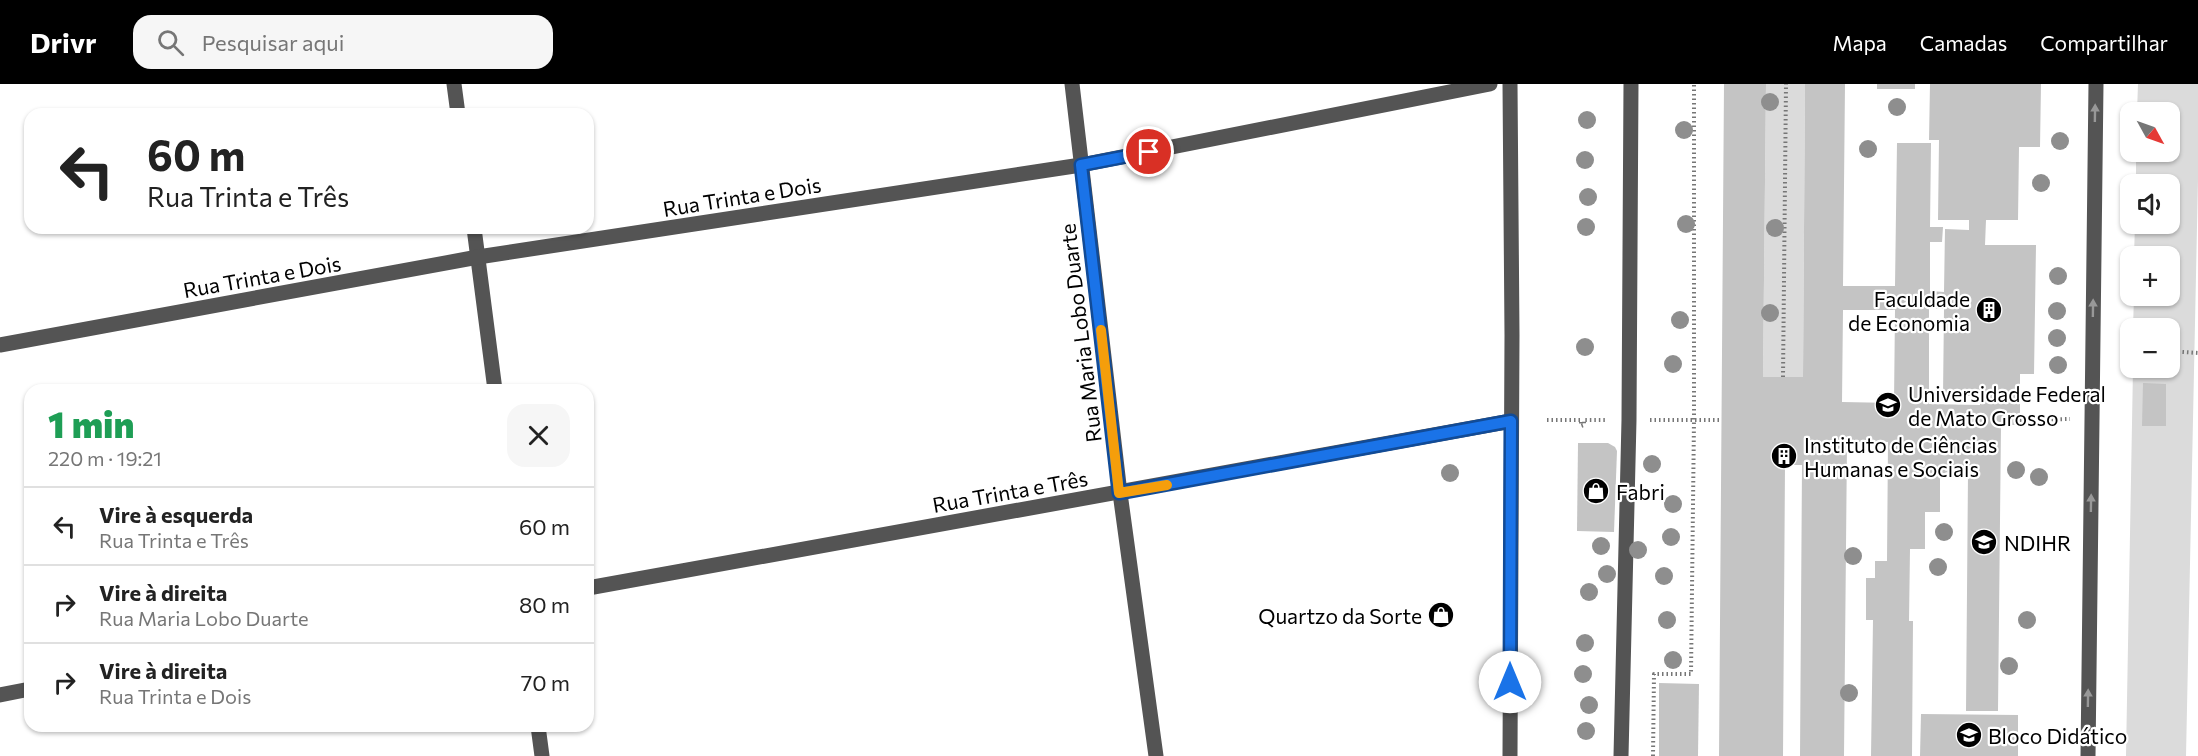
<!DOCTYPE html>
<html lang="pt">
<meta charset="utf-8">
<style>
:root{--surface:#fff;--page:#f6f6f6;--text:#222;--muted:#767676;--line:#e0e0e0;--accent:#000}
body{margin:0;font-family:Commissioner,sans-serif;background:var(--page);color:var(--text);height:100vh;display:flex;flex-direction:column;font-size:22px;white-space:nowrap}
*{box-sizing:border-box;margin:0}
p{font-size:20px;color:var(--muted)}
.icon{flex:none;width:33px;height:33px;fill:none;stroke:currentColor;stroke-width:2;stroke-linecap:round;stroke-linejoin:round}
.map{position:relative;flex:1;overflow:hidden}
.sheet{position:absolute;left:24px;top:300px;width:570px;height:348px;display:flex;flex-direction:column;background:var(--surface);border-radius:18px;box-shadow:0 2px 4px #0004}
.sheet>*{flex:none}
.hud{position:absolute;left:24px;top:24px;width:570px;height:126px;border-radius:18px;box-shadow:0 2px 4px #0004;background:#fff;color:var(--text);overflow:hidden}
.needle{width:39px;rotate:130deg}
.controls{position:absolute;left:2120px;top:18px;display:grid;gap:12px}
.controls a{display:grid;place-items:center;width:60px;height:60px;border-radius:12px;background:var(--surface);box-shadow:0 2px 4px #0004;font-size:30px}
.pin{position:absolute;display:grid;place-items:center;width:51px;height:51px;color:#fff;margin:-26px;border:3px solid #fff;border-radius:50%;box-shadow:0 2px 6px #0007}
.me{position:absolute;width:66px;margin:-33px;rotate:0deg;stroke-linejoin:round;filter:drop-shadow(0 0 4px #0008)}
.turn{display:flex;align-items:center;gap:21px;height:126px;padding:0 24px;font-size:27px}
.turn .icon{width:78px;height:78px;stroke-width:2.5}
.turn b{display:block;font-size:42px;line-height:51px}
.round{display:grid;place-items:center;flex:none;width:63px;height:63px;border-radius:18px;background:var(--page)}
.overview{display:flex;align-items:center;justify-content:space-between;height:102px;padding:0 24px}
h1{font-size:36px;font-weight:800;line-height:45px;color:#1e9e55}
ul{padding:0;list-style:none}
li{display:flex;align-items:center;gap:18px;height:78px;padding:0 24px;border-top:2px solid var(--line)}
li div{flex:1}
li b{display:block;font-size:22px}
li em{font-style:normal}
header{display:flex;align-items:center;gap:36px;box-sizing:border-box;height:84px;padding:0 30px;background:var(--accent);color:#fff}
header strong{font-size:28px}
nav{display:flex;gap:33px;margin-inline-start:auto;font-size:21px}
.search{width:420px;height:54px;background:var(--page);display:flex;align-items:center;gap:15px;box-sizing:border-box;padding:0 21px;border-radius:18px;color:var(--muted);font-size:22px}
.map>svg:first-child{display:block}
.green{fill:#dbdbdb}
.building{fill:#c4c4c4;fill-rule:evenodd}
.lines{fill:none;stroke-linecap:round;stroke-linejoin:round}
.path{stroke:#767676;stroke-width:4;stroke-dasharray:1.5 3;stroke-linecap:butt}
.minor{stroke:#545454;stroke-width:15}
.tree{fill:#8e8e8e}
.oneway{fill:#989898}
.route-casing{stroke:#114b97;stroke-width:15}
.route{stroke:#1a73e8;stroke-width:10}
.slow{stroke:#f59e0b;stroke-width:10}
.labels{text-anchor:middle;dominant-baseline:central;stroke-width:4.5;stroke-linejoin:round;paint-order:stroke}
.street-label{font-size:21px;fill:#000;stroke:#fff}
.poi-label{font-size:21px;fill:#000;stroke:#fff;text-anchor:start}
</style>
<header>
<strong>Drivr</strong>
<div class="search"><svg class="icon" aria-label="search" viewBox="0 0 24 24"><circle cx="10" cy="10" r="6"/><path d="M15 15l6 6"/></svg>Pesquisar aqui</div>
<nav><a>Mapa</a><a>Camadas</a><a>Compartilhar</a></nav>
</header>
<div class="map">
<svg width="2198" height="672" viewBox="0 0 2198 672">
<rect width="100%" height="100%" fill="#fff"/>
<g class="green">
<path d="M1766,0H1805L1803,293H1763Z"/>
<path d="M2138,0H2198V95L2186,672H2126L2133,284H2169V244H2133L2134,212H2169V172H2134L2135,140H2169V100H2136V68H2169V28H2137Z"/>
</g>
<g class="building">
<path d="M1724,0H1766L1763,293H1803L1805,0H1845L1843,202H1895L1897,59H1931L1930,143H1943L1942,158H1930V207L1944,208L1945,145L1969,146V136H1938L1939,56H1929L1930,0H2041L2040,63H2019L2018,136H1986L1985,161H2036L2034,290H2020V341H2001L1998,627H1966L1968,389H1940V428H1925V465H1910L1909,537H1913L1912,672H1871L1873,536H1866V494H1875V477H1887L1888,358H1847L1844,672H1800L1802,381H1785L1783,672H1719ZM1929,224L1944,225L1943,312H1980V321L1929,320ZM1843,226H1895L1894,319L1842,318Z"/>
<rect x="1877" y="0" width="38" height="5"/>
<path d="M2143,299L2166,300V342H2142Z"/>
<path d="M1578,359H1608L1615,363L1617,367L1614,448L1577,447Z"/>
<path d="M1659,599L1699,600L1698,672H1659Z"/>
<path d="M1921,630L2018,631V672H1920Z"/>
</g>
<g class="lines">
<g class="path">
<path d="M2127,265H2130"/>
<path d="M2169,267L2198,269"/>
<path d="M1783,293L1786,0"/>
<path d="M1547,336H1581V342L1584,341V336H1607"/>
<path d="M1650,336H1721"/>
<path d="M2020,336L2070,335"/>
<path d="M1653,672L1654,590H1691L1694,336V0"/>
</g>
<g class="minor">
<path d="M454,0L458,30"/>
<path d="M1072,0L1120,409L1156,672"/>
<path d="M474,144L495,306"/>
<path d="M0,261L478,173L1081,81L1490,0"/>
<path d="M588,504L1511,337"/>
<path d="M0,611L30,605"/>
<path d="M538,642L542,672"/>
<path d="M1510,672L1512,251L1510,0"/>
<path d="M1621,672L1629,336L1631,0"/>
<path d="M2088,672L2096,0"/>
</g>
</g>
<g class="tree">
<circle cx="1770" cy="18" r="9"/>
<circle cx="1897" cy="23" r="9"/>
<circle cx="1587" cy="36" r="9"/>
<circle cx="1684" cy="46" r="9"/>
<circle cx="2060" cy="57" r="9"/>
<circle cx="1868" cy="65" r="9"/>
<circle cx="1585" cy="76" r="9"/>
<circle cx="2041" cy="99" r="9"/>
<circle cx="1588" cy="113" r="9"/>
<circle cx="1686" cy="140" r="9"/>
<circle cx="1586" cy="143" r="9"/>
<circle cx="1775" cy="144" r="9"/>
<circle cx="2058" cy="192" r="9"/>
<circle cx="2057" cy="227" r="9"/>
<circle cx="1770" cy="229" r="9"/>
<circle cx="1680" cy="236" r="9"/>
<circle cx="2057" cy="254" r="9"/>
<circle cx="1585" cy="263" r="9"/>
<circle cx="1673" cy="280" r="9"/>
<circle cx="2058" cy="281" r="9"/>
<circle cx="1652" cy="380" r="9"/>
<circle cx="2016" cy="386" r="9"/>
<circle cx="1450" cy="389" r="9"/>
<circle cx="2039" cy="393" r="9"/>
<circle cx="1673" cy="420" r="9"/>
<circle cx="1944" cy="448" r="9"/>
<circle cx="1671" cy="453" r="9"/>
<circle cx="1601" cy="462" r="9"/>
<circle cx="1638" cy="466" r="9"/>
<circle cx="1853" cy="472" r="9"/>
<circle cx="1938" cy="483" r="9"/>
<circle cx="1607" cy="490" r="9"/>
<circle cx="1664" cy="492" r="9"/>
<circle cx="1589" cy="508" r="9"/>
<circle cx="1667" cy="536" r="9"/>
<circle cx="2027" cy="536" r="9"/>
<circle cx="1585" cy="559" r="9"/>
<circle cx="1673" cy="576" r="9"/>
<circle cx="2009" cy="582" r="9"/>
<circle cx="1583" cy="590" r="9"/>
<circle cx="1849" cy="609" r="9"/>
<circle cx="1589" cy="621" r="9"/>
<circle cx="1586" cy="647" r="9"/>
</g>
<defs><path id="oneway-solid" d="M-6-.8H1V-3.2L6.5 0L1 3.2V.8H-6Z" transform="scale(1.5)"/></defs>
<g class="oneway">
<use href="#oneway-solid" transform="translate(2095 29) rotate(-89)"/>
<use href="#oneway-solid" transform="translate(2093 224) rotate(-89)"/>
<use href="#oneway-solid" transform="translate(2091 419) rotate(-89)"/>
<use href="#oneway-solid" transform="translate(2088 614) rotate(-89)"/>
</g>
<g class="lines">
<g class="route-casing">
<path id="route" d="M1149,68L1081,81L1119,409L1511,337L1510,598"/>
</g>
<use href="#route" class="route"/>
<path class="slow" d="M1101,246L1119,409L1167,401"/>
</g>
<defs>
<g id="building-disc" transform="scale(1.35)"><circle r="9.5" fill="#000" stroke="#fff"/><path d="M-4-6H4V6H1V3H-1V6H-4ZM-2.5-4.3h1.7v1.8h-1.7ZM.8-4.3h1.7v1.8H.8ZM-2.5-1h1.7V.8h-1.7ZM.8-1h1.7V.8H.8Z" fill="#fff"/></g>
<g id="university-disc" transform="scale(1.35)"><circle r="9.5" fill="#000" stroke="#fff"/><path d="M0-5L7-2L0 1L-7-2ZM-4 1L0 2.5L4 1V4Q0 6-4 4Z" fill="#fff"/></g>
<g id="shop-disc" transform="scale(1.35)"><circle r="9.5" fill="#000" stroke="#fff"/><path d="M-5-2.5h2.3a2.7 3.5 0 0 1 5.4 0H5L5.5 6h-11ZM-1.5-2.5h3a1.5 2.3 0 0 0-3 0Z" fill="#fff"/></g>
</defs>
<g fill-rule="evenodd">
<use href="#building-disc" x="1989" y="226"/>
<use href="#university-disc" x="1888" y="321"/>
<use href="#building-disc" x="1784" y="372"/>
<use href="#shop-disc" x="1596" y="407"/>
<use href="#university-disc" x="1984" y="458"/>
<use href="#shop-disc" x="1441" y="531"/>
<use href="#university-disc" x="1969" y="651"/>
</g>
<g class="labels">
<g class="street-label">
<text transform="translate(742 112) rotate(-9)">Rua Trinta e Dois</text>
<text transform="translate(262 192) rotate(-10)">Rua Trinta e Dois</text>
<text transform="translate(1080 249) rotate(-97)">Rua Maria Lobo Duarte</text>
<text transform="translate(1010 407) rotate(-10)">Rua Trinta e Três</text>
</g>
<g class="poi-label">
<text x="1970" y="214" text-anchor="end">Faculdade<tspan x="1970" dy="24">de Economia</tspan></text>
<text x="1908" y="309">Universidade Federal<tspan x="1908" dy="24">de Mato Grosso</tspan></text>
<text x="1804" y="360">Instituto de Ciências<tspan x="1804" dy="24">Humanas e Sociais</tspan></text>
<text x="1616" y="407">Fabri</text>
<text x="2004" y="458">NDIHR</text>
<text x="1422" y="531" text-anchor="end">Quartzo da Sorte</text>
<text x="1988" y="651">Bloco Didático</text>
</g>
</g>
</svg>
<div class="controls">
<a><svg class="needle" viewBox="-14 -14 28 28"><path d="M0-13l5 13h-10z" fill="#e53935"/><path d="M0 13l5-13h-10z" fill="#767676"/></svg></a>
<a><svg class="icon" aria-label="sound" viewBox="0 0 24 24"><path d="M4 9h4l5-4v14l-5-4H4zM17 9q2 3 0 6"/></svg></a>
<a>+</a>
<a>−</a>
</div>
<div class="pin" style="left:1149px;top:68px;background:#d93025"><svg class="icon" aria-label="arrive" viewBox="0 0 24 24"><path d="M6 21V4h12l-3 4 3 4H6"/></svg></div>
<svg class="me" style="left:1510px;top:598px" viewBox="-20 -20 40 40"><circle r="19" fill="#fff"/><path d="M0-13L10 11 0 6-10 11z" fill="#1a73e8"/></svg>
<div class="hud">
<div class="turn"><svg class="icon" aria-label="left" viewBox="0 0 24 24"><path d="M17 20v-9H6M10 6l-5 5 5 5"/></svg><div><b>60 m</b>Rua Trinta e Três</div></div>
</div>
<section class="sheet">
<div class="overview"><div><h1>1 min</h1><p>220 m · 19:21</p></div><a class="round"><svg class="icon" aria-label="close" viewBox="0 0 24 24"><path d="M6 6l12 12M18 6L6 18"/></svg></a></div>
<ul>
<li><svg class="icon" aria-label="left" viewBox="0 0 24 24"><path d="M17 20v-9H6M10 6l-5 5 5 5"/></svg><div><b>Vire à esquerda</b><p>Rua Trinta e Três</p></div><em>60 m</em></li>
<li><svg class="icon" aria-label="right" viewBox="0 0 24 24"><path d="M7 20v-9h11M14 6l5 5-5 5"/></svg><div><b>Vire à direita</b><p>Rua Maria Lobo Duarte</p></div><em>80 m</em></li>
<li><svg class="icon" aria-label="right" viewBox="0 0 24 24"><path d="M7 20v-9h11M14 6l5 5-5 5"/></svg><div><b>Vire à direita</b><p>Rua Trinta e Dois</p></div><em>70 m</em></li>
</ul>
</section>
</div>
